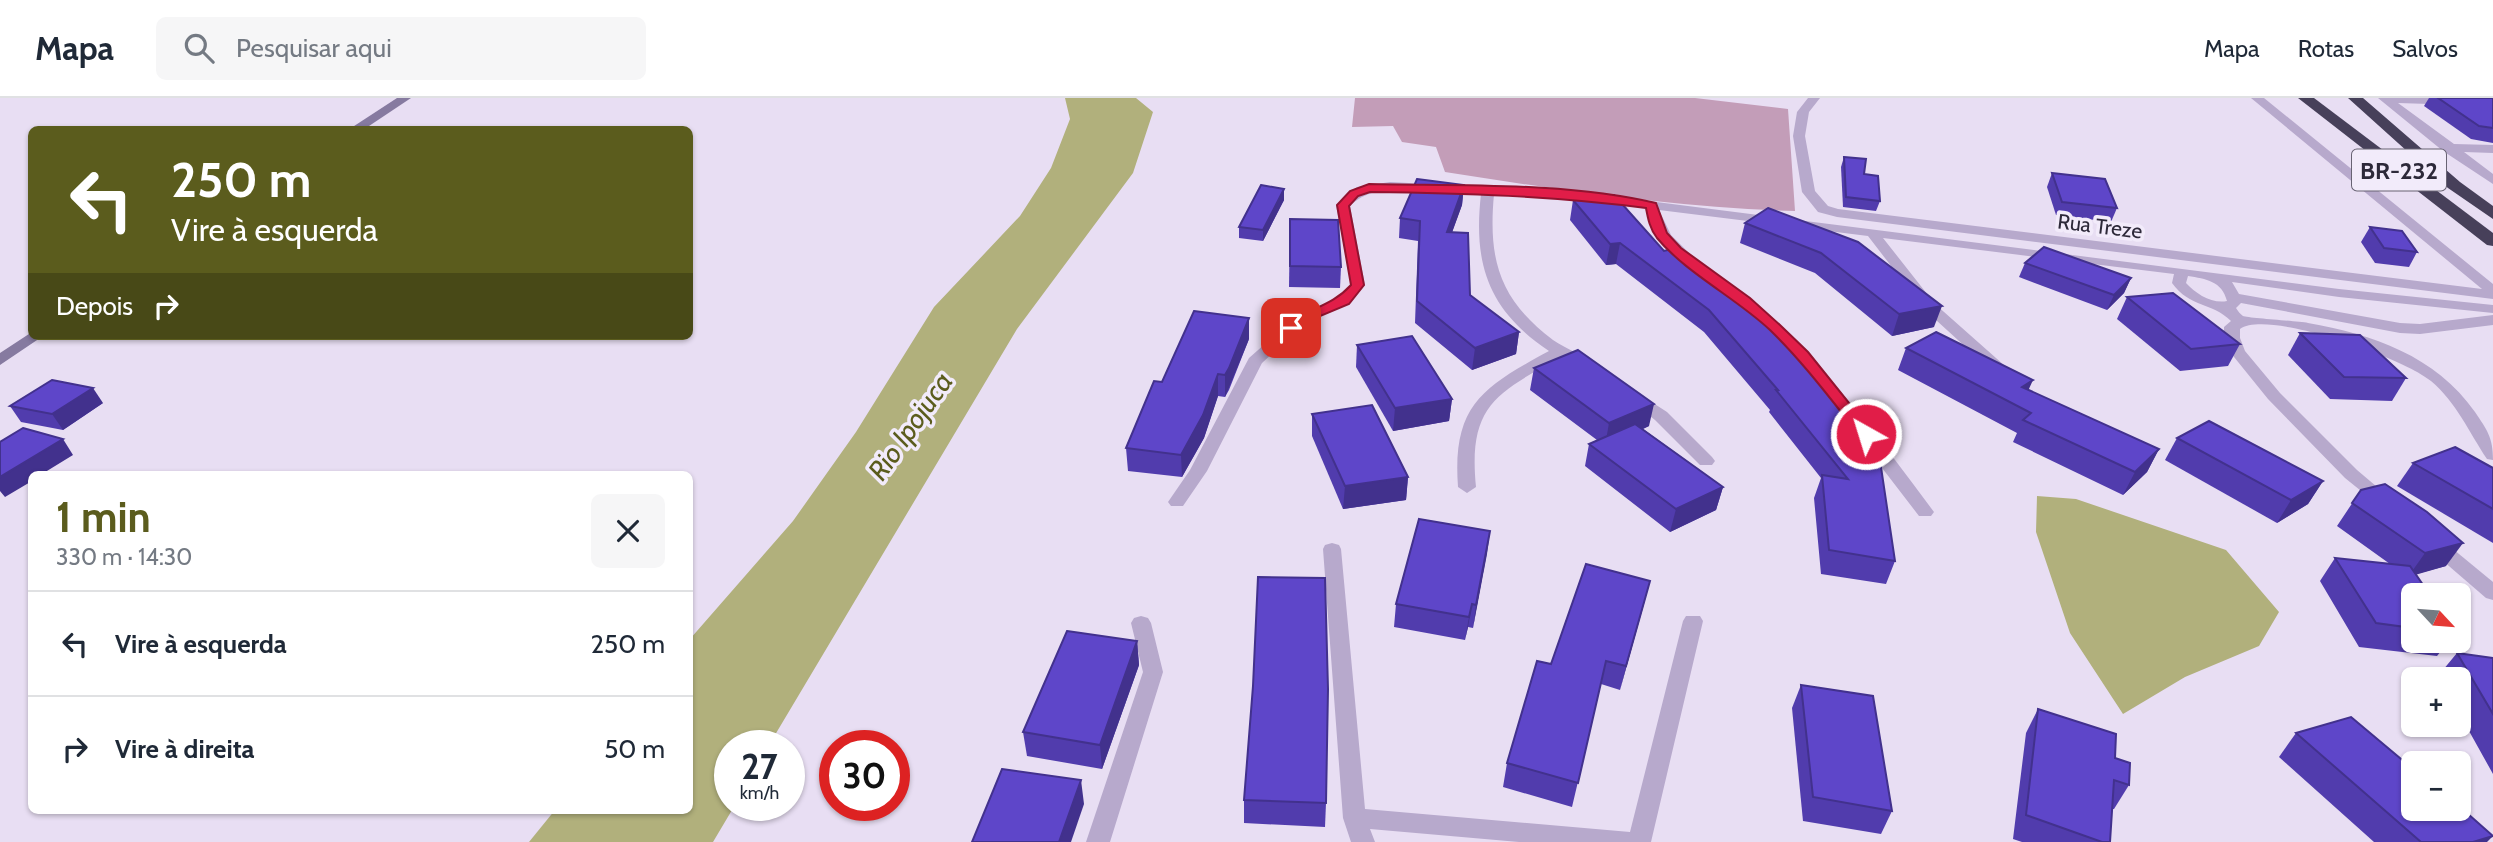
<!DOCTYPE html>
<html lang="pt">
<meta charset="utf-8">
<style>
:root{--surface:#fff;--page:#f6f6f7;--text:#1f2937;--muted:#747a83;--line:#e0e1e3;--accent:#5b5c1d}
body{margin:0;font-family:Cabin,sans-serif;background:var(--page);color:var(--text);height:100vh;display:flex;flex-direction:column;font-size:26px;white-space:nowrap}
*{box-sizing:border-box;margin:0}
p{font-size:23px;color:var(--muted)}
.icon{flex:none;width:38px;height:38px;fill:none;stroke:currentColor;stroke-width:2;stroke-linecap:round;stroke-linejoin:round}
.map{position:relative;flex:1;overflow:hidden}
.sheet{position:absolute;left:28px;top:373px;width:665px;height:343px;display:flex;flex-direction:column;background:var(--surface);border-radius:10px;box-shadow:0 2px 5px #0004}
.sheet>*{flex:none}
.hud{position:absolute;left:28px;top:28px;width:665px;height:214px;border-radius:10px;box-shadow:0 2px 5px #0004;background:#5b5c1d;color:#fff;overflow:hidden}
.needle{width:46px;rotate:116deg}
.fabs{position:absolute;left:2401px;top:485px;display:grid;gap:14px}
.fabs a{display:grid;place-items:center;width:70px;height:70px;border-radius:10px;background:var(--surface);box-shadow:0 2px 5px #0004;font-size:35px}
.speed{position:absolute;left:714px;top:632px;display:flex;gap:14px;font-size:35px;font-weight:700;text-align:center}
.speed>*{display:grid;place-content:center;width:91px;height:91px;border-radius:50%;background:var(--surface);box-shadow:0 2px 5px #0004;line-height:1}
.speed small{font-size:18px;font-weight:400}
.speed .limit{border:10px solid #d22;background:#fff;color:#111}
.pin{position:absolute;display:grid;place-items:center;width:60px;height:60px;color:#fff;margin:-30px;border-radius:14px;box-shadow:0 4px 10px #0006}
.me{position:absolute;width:77px;margin:-38px;rotate:321deg;stroke-linejoin:round;filter:drop-shadow(0 0 5px #0008)}
.turn{display:flex;align-items:center;gap:24px;height:147px;padding:0 28px;font-size:32px}
.turn .icon{width:91px;height:91px;stroke-width:2.5}
.turn b{display:block;font-size:49px;line-height:60px}
.then{display:flex;align-items:center;height:66px;padding:0 28px;background:#0003;gap:14px;font-size:26px}
.round{display:grid;place-items:center;flex:none;width:74px;height:74px;border-radius:10px;background:var(--page)}
.head{display:flex;align-items:center;justify-content:space-between;height:119px;padding:0 28px}
h1{font-size:42px;font-weight:700;line-height:52px;color:var(--accent)}
ul{padding:0;list-style:none}
li{display:flex;align-items:center;gap:21px;height:105px;padding:0 28px;border-top:2px solid var(--line)}
li div{flex:1}
li b{display:block;font-size:26px}
li em{font-style:normal}
header{display:flex;align-items:center;gap:42px;box-sizing:border-box;height:98px;padding:0 35px;background:var(--surface);border-bottom:2px solid var(--line)}
header strong{font-size:33px}
nav{display:flex;gap:38px;margin-inline-start:auto;font-size:24px}
.search{width:490px;height:63px;background:var(--page);display:flex;align-items:center;gap:18px;box-sizing:border-box;padding:0 24px;border-radius:10px;color:var(--muted);font-size:26px}
.map>svg:first-child{display:block}
.green{fill:#c39db8}
.water{fill:#b1b07c}
.lines{fill:none;stroke-linecap:round;stroke-linejoin:round}
.street{fill:#b7a9cc;fill-rule:evenodd}
.secondary{fill:#867aa0;fill-rule:evenodd}
.highway{fill:#47405a;fill-rule:evenodd}
.wall{fill:#513cad}
.shaded-wall{fill:#42318d}
.building{fill:#5e46c9;stroke:#42318d;stroke-width:2}
.route{fill:#e11d48;stroke:#92132f;stroke-width:2}
.labels{text-anchor:middle;dominant-baseline:central;stroke-width:7;stroke-linejoin:round;paint-order:stroke}
.far-street-label{font-size:21px;fill:#2d2939;stroke:#f2ebfa}
.shield{fill:#f2ebfa;stroke:#686373;stroke-width:2}
.shield-label{font-size:24px;font-weight:bold;fill:#2d2939}
.water-label{font-size:28px;font-style:italic;fill:#5b5c1d;stroke:#f2ebfa}
</style>
<header>
<strong>Mapa</strong>
<div class="search"><svg class="icon" aria-label="search" viewBox="0 0 24 24"><circle cx="10" cy="10" r="6"/><path d="M15 15l6 6"/></svg>Pesquisar aqui</div>
<nav><a>Mapa</a><a>Rotas</a><a>Salvos</a></nav>
</header>
<div class="map">
<svg width="2493" height="744" viewBox="0 0 2493 744">
<rect width="100%" height="100%" fill="#e8def3"/>
<path class="green" d="M1355,0H1695L1788,11L1795,113C1678,110 1560,92 1445,74L1436,49L1402,44L1393,28L1352,29Z"/>
<g class="water">
<path d="M1065,0H1136L1153,14L1133,75L1017,231L769,647L730,648V707H735L713,744H529L555,712H690V541L793,423L856,334L934,209L1020,118L1051,70L1070,21Z"/>
<path d="M2037,398L2076,401L2226,452L2279,514L2259,548L2185,579L2123,616L2070,535L2036,434Z"/>
</g>
<g class="lines">
<g class="street">
<path d="M1808,0H1820L1809,14L1805,38L1815,93L1828,108L1838,111L2482,191L2251,0H2264L2493,186V201L1837,119L1818,114L1802,94L1793,38L1797,14Z"/>
<path d="M2378,0H2493V8L2398,5L2454,46L2493,47V55L2464,54L2493,76V86L2443,53Z"/>
<path d="M1390,84L1578,94L2339,191L2493,207V215L2339,199L2232,184L2239,196L2400,225L2420,226L2493,217V227L2420,236L2400,235L2241,205L2236,210C2238,213 2240,216 2243,218C2248,220 2297,223 2308,225C2372,236 2436,258 2475,314C2487,332 2493,339 2493,362L2487,361C2469,334 2456,304 2431,283C2404,260 2268,211 2240,231V240L2245,253L2280,295L2357,372L2396,405L2387,411L2381,409L2345,380L2268,301L2230,254L2224,240V229L2231,223C2212,204 2190,210 2172,185L2174,176L1883,140L1935,206L2005,268L2007,271L1999,276L1993,274L1925,212L1868,138L1659,112L1671,137L1699,165L1692,169C1669,162 1651,132 1645,110L1578,102L1494,96C1488,162 1499,201 1553,242C1566,251 1584,257 1594,268L1586,273L1560,260C1495,295 1468,309 1476,389L1467,395L1458,389C1452,307 1483,289 1549,253C1488,212 1473,166 1481,96C1444,94 1378,79 1350,108L1365,187L1349,206L1308,223L1262,265L1207,373L1183,408H1171L1168,404L1190,372L1249,260L1298,217L1339,200L1351,187L1336,107L1357,89ZM2188,178C2206,181 2222,183 2227,203C2212,206 2196,196 2186,185Z"/>
<path d="M1751,204L1756,205C1823,266 1877,337 1931,410L1934,414L1931,418H1919L1816,284L1746,211L1744,208L1746,205Z"/>
<path d="M1633,292L1667,314L1712,359L1715,363L1712,367H1700L1655,322L1627,300L1625,297L1627,294Z"/>
<path d="M2435,440L2442,442L2493,484V502L2486,500L2428,450L2426,446L2428,442Z"/>
<path d="M1332,445L1339,447L1341,451L1365,711L1630,734L1683,523L1686,518H1700L1703,523L1651,744H1519L1370,731L1375,744H1351L1343,720L1323,451L1325,447Z"/>
<path d="M1141,518L1148,520L1151,525L1163,574L1110,744H1086L1143,574L1131,525L1134,520Z"/>
</g>
<g class="secondary">
<path d="M397,0H411L363,32H348Z"/>
<path d="M32,234V238H43L0,267V255Z"/>
</g>
<g class="highway">
<path d="M2298,0H2314L2493,135V148L2487,147Z"/>
<path d="M2348,0H2363L2460,84L2493,108V121L2448,90Z"/>
</g>
</g>
<g class="wall">
<path d="M2429,0H2493V45L2471,41L2424,8Z"/>
<path d="M1844,59L1864,76L1880,103L1876,113L1843,109L1841,69Z"/>
<path d="M2052,75L2117,110L2111,124L2056,117L2047,89Z"/>
<path d="M1464,87L1462,107L1452,134L1470,197L1519,234L1516,256L1472,272L1415,225L1418,143L1399,140L1400,120Z"/>
<path d="M1284,91V102L1263,143L1239,140V129Z"/>
<path d="M1573,102L1750,203L1895,463L1886,486L1821,476L1814,400L1821,380L1769,314L1770,312L1704,234L1616,166L1606,167L1570,122Z"/>
<path d="M1768,110L1934,229L1892,238L1815,175L1740,145L1745,125Z"/>
<path d="M1290,121L1341,169L1340,190L1289,189Z"/>
<path d="M2370,129L2417,154L2409,169L2375,165L2361,144Z"/>
<path d="M2025,165L2131,180L2124,195L2107,212L2019,179Z"/>
<path d="M2127,199L2240,246L2228,268L2180,273L2117,221Z"/>
<path d="M2300,235L2406,280L2392,303L2330,301L2288,257Z"/>
<path d="M1249,241L1229,292L1225,299L1218,298L1204,340L1182,379L1128,373L1126,350L1162,284Z"/>
<path d="M1357,247L1452,301L1449,323L1393,333L1356,269Z"/>
<path d="M1906,250L2028,292L2159,351L2147,374L2123,397L2013,344L2017,335L1898,272Z"/>
<path d="M1534,270L1649,328L1643,331L1723,389L1716,412L1670,434L1585,368L1589,346L1597,342L1530,292Z"/>
<path d="M103,305L63,332L21,324L10,308Z"/>
<path d="M1312,316L1408,379L1406,402L1343,411L1312,338Z"/>
<path d="M2177,340L2323,383L2308,406L2277,425L2165,362Z"/>
<path d="M2413,365L2493,370V445L2397,388Z"/>
<path d="M2361,392L2446,468L2416,476L2413,497V542H2450L2437,558L2359,549L2320,483L2335,460L2390,466L2337,428Z"/>
<path d="M1490,433L1473,530L1468,529L1465,542L1394,529L1396,506Z"/>
<path d="M1650,483L1620,592L1601,586L1572,709L1503,689L1507,665L1551,566Z"/>
<path d="M1137,543L1139,567L1102,671L1027,658L1023,634Z"/>
<path d="M2457,555L2493,560V676L2459,615V581H2439L2438,578Z"/>
<path d="M1801,587L1892,713L1881,736L1803,723L1792,610Z"/>
<path d="M2038,611L2129,687L2114,711H2112L2110,744H2022L2013,741L2026,635Z"/>
<path d="M2296,635L2487,744H2374L2279,659Z"/>
<path d="M1244,702L1326,705L1325,729L1244,725Z"/>
</g>
<g class="shaded-wall">
<path d="M1464,87L1462,107L1445,154L1447,134Z"/>
<path d="M1284,91V102L1263,143V132Z"/>
<path d="M1620,145L1616,166L1606,167L1610,146Z"/>
<path d="M2131,180L2124,195L2107,212L2114,197Z"/>
<path d="M1942,208L1934,229L1892,238L1899,216Z"/>
<path d="M1249,220V241L1225,299V277Z"/>
<path d="M1519,234L1516,256L1472,272L1475,250Z"/>
<path d="M1218,276V298L1204,340L1182,379L1181,357Z"/>
<path d="M2033,282L2023,304L2022,289Z"/>
<path d="M93,290L103,305L63,332L52,316Z"/>
<path d="M1452,301L1449,323L1393,333L1395,310Z"/>
<path d="M1654,306L1649,328L1605,348L1609,325Z"/>
<path d="M63,341L73,357L42,376H32V383L5,399L0,393V379Z"/>
<path d="M2159,351L2147,374L2123,397L2135,374Z"/>
<path d="M1408,379L1406,402L1343,411L1345,388Z"/>
<path d="M2323,383L2308,406L2277,425L2291,402Z"/>
<path d="M1723,389L1716,412L1670,434L1676,411Z"/>
<path d="M1490,433L1487,456L1473,530L1476,507Z"/>
<path d="M2463,445L2446,468L2408,479L2425,455Z"/>
<path d="M1650,483L1644,506L1620,592L1626,568Z"/>
<path d="M1472,506L1468,529L1465,542L1469,519Z"/>
<path d="M1137,543L1139,567L1102,671L1100,647Z"/>
<path d="M1081,682L1084,706L1071,744H1059Z"/>
<path d="M2493,738L2487,744H2473Z"/>
</g>
<g class="building">
<path d="M2438,0H2493V30L2479,28Z"/>
<path d="M1844,59L1866,61L1864,76L1878,78L1880,103L1846,99Z"/>
<path d="M2052,75L2105,81L2117,110L2062,104Z"/>
<path d="M1417,81L1464,87L1447,134L1468,135L1470,197L1519,234L1475,250L1417,203L1420,123L1400,120Z"/>
<path d="M1261,87L1284,91L1263,132L1239,129Z"/>
<path d="M1614,97L1664,153L1676,150L1750,203L1809,267L1878,349L1895,463L1829,452L1822,377L1848,381L1776,292H1778L1709,212L1620,145L1610,146L1573,102Z"/>
<path d="M1768,110L1858,144L1942,208L1899,216L1821,155L1745,125Z"/>
<path d="M1290,121L1338,122L1341,169L1290,168Z"/>
<path d="M2370,129L2402,133L2417,154L2384,150Z"/>
<path d="M2044,149L2131,180L2114,197L2025,165Z"/>
<path d="M2173,195L2240,246L2191,251L2127,199Z"/>
<path d="M1194,213L1249,220L1229,270L1225,277L1218,276L1203,317L1181,357L1126,350L1154,283L1162,284Z"/>
<path d="M1936,234L2033,282L2022,289L2159,351L2135,374L2023,322L2031,315L1906,250Z"/>
<path d="M2300,235L2360,237L2406,280L2344,279Z"/>
<path d="M1412,238L1452,301L1395,310L1357,247Z"/>
<path d="M1578,252L1654,306L1609,325L1534,270Z"/>
<path d="M52,282L93,290L52,316L10,308Z"/>
<path d="M1372,307L1408,379L1345,388L1312,316Z"/>
<path d="M2209,323L2323,383L2291,402L2177,340Z"/>
<path d="M1635,326L1723,389L1676,411L1589,346Z"/>
<path d="M23,330L63,341L0,379V344Z"/>
<path d="M2455,349L2493,370V411L2413,365Z"/>
<path d="M2385,386L2427,414L2463,445L2425,455L2352,405L2361,392Z"/>
<path d="M1419,421L1490,433L1476,507L1472,506L1469,519L1396,506Z"/>
<path d="M2335,460L2410,468L2430,497H2413V530L2376,525Z"/>
<path d="M1586,466L1650,483L1626,568L1606,563L1578,685L1507,665L1537,563L1551,566Z"/>
<path d="M1258,479L1325,480L1328,591L1326,705L1244,702L1253,588Z"/>
<path d="M1067,533L1137,543L1100,647L1023,634Z"/>
<path d="M2457,555L2493,560V616Z"/>
<path d="M1801,587L1873,598L1892,713L1813,699Z"/>
<path d="M2038,611L2116,636L2115,660L2130,665L2129,687L2114,682L2110,744H2102L2026,717Z"/>
<path d="M2351,619L2413,671V710H2459V708L2493,738L2473,744H2421L2296,635Z"/>
<path d="M1002,671L1081,682L1059,744H972Z"/>
</g>
<path class="route" d="M1369,86C1462,88 1565,84 1656,105L1667,135L1681,150L1750,200L1780,227L1808,254L1874,336L1866,341L1861,339C1832,303 1804,265 1770,232C1736,200 1686,175 1657,140C1650,131 1648,121 1646,110C1554,98 1463,95 1370,94L1358,98L1349,108L1364,187L1349,206L1308,223L1296,233H1286V227C1309,210 1332,208 1351,187L1337,107L1350,93Z"/>
<g class="labels">
<g class="far-street-label">
<text transform="translate(2100 128) rotate(7)">Rua Treze</text>
</g>
<rect class="shield" x="2352" y="51.5" width="94" height="41" rx="5"/>
<g class="shield-label">
<text x="2399" y="72">BR-232</text>
</g>
<g class="water-label">
<text transform="translate(910 328) rotate(-55)">Rio Ipojuca</text>
</g>
</g>
</svg>
<div class="fabs">
<a><svg class="needle" viewBox="-14 -14 28 28"><path d="M0-13l5 13h-10z" fill="#e53935"/><path d="M0 13l5-13h-10z" fill="#747a83"/></svg></a>
<a>+</a>
<a>−</a>
</div>
<div class="speed"><div>27<small>km/h</small></div><div class="limit">30</div></div>
<div class="pin" style="left:1291px;top:230px;background:#d93025"><svg class="icon" aria-label="arrive" viewBox="0 0 24 24"><path d="M6 21V4h12l-3 4 3 4H6"/></svg></div>
<svg class="me" style="left:1866px;top:336px" viewBox="-20 -20 40 40"><circle r="17" fill="#e11d48" stroke="#fff" stroke-width="3"/><path d="M0-11L8 9 0 5-8 9z" fill="#fff"/></svg>
<div class="hud">
<div class="turn"><svg class="icon" aria-label="left" viewBox="0 0 24 24"><path d="M17 20v-9H6M10 6l-5 5 5 5"/></svg><div><b>250 m</b>Vire à esquerda</div></div>
<div class="then">Depois<svg class="icon" aria-label="right" viewBox="0 0 24 24"><path d="M7 20v-9h11M14 6l5 5-5 5"/></svg></div>
</div>
<section class="sheet">
<div class="head"><div><h1>1 min</h1><p>330 m · 14:30</p></div><a class="round"><svg class="icon" aria-label="close" viewBox="0 0 24 24"><path d="M6 6l12 12M18 6L6 18"/></svg></a></div>
<ul>
<li><svg class="icon" aria-label="left" viewBox="0 0 24 24"><path d="M17 20v-9H6M10 6l-5 5 5 5"/></svg><div><b>Vire à esquerda</b></div><em>250 m</em></li>
<li><svg class="icon" aria-label="right" viewBox="0 0 24 24"><path d="M7 20v-9h11M14 6l5 5-5 5"/></svg><div><b>Vire à direita</b></div><em>50 m</em></li>
</ul>
</section>
</div>
